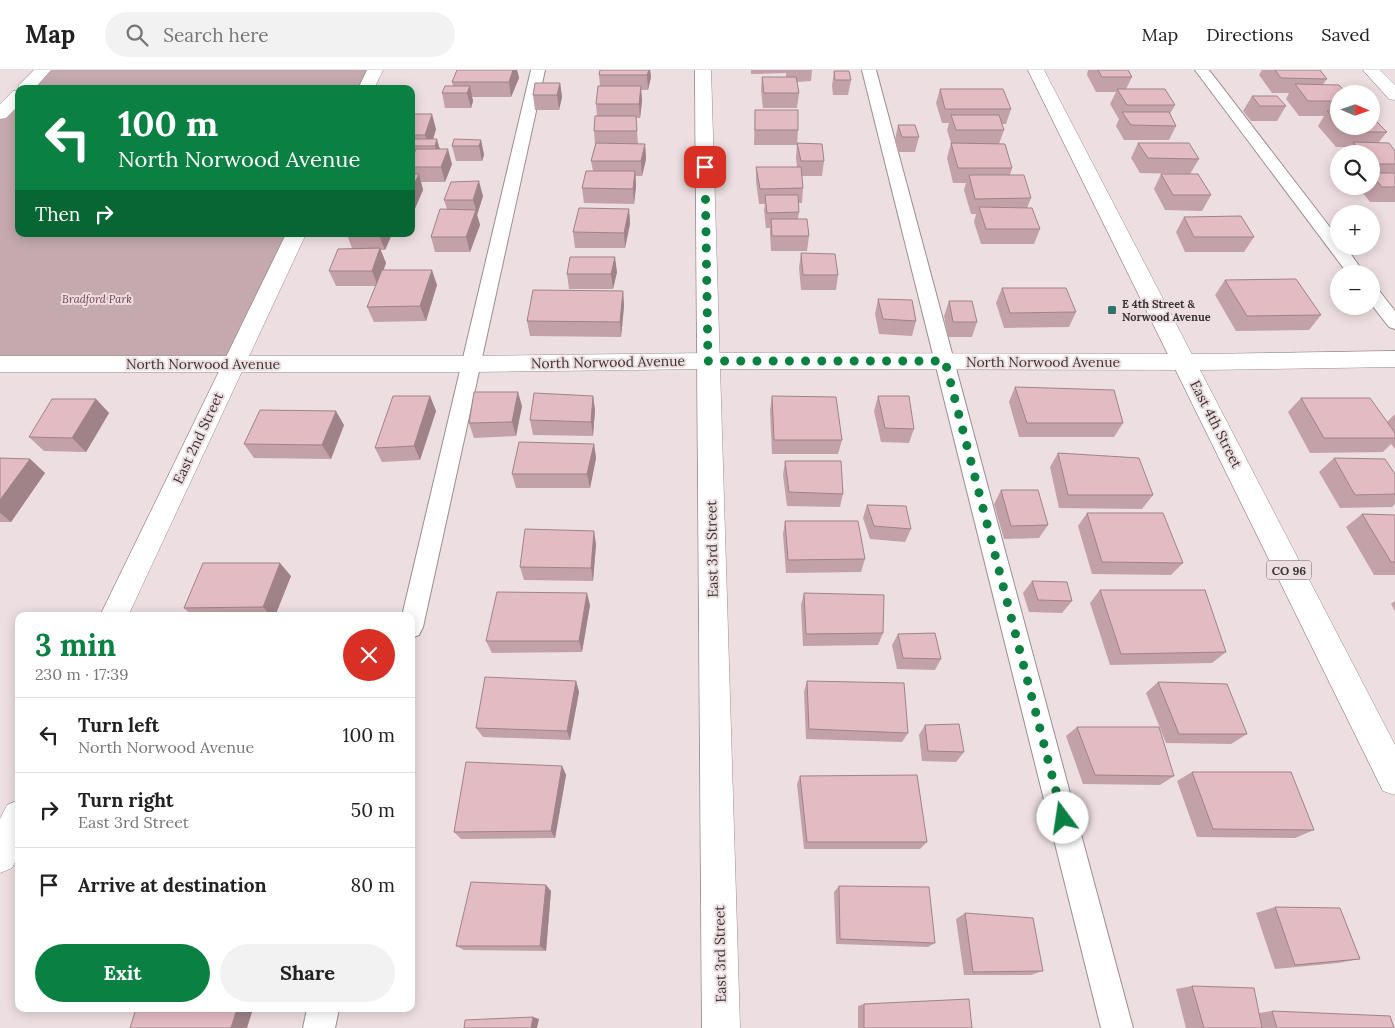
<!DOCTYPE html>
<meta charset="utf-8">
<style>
:root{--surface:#fff;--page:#f2f2f2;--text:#222;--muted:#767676;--line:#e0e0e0;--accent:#0b8043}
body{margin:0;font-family:Lora,serif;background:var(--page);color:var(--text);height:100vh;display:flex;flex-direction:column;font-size:19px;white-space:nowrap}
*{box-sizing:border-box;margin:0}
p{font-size:16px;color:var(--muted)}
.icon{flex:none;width:28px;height:28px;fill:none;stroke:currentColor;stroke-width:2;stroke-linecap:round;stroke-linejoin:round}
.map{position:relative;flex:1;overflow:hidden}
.drawer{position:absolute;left:15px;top:542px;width:400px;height:400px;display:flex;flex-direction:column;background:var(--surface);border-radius:10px;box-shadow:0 2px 12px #0003}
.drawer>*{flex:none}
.banner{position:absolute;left:15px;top:15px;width:400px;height:152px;border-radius:10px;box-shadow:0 2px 12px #0003;background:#0b8043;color:#fff;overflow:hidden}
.needle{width:32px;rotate:92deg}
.controls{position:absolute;left:1330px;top:15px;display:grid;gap:10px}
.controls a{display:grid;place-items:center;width:50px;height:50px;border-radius:50%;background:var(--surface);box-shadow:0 2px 12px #0003;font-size:25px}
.pin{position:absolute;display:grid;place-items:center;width:42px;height:42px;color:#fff;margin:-21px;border-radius:10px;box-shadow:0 2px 8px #0006}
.me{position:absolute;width:55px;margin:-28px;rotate:346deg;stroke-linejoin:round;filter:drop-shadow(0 0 4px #0008)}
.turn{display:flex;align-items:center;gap:18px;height:105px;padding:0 20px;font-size:22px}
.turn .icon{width:65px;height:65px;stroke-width:2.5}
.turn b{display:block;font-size:35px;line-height:42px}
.then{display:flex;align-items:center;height:48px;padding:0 20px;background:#0003;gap:10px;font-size:19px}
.round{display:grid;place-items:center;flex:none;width:52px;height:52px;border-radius:26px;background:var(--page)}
.headline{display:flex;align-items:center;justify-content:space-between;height:85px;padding:0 20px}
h1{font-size:30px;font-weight:700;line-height:38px;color:var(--accent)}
.action{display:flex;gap:10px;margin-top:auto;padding:10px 20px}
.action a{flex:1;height:58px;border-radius:30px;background:var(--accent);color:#fff;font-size:20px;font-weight:700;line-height:58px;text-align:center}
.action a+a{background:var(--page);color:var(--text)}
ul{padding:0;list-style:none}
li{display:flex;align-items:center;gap:15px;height:75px;padding:0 20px;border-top:1px solid var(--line)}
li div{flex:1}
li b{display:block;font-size:19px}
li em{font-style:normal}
header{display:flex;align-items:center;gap:30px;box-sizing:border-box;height:70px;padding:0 25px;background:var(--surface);border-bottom:1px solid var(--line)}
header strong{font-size:24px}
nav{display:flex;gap:28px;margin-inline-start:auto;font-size:18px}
.search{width:350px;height:45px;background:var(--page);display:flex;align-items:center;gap:12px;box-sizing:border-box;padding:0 18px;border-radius:28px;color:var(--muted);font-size:19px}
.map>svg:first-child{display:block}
.green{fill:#c4a9ae}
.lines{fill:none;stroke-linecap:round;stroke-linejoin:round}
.lane-casing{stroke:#9a8d90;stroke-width:2}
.street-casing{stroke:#9a8d90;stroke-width:1}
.secondary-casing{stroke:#9a8d90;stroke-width:1}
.primary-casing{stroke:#9a8d90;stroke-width:1}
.lane{fill:#fff;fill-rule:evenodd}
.street{fill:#fff;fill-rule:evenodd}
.secondary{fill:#fff;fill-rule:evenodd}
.primary{fill:#fff;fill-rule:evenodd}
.wall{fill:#c3a1a8}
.shaded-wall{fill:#9f8388}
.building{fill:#e3bbc3;stroke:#9f8388}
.route{stroke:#0b8043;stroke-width:9;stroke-dasharray:0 16.2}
.poi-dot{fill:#2e756d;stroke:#eddee1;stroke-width:2}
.labels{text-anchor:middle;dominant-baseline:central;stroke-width:4;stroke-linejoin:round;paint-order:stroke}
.far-park-label{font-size:11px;font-style:italic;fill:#743e4c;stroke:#eddee1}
.far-poi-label{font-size:11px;font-weight:bold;fill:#393435;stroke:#eddee1;text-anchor:start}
.shield{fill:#eddee1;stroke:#6f6769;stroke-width:1}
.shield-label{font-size:12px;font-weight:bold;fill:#393435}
.street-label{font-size:14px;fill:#393435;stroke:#eddee1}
</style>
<header>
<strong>Map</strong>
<div class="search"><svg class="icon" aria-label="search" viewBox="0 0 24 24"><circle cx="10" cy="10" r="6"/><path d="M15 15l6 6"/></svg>Search here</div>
<nav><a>Map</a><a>Directions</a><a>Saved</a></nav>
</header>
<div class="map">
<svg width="1395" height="958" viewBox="0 0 1395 958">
<rect width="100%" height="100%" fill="#eddee1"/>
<g class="green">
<path d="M43,0H375L366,19H25Z"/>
<path d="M19,25V164H296L233,294H0V44Z"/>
</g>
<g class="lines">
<g class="lane-casing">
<g id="lane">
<path d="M531,0H545L423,557L419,565L411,568V546H402Z"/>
<path d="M862,0H876L1133,958H1101Z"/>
<path d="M1195,0H1209L1339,169V176H1345L1365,204H1348Z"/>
<path d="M1371,216L1377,218L1395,241V259L1389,257L1371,234Z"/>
<path d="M307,939H339L335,958H303Z"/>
</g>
</g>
<g class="street-casing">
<g id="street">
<path d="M367,0H383L374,19H358Z"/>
<path d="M695,0H711L740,958H702Z"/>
<path d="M1363,0H1380L1395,15V30L1389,29Z"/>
<path d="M286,164H306L128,546H100Z"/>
<path d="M19,730V785L12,798L0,803V749L7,735Z"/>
</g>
</g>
<g class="secondary-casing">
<g id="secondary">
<path d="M34,0H51L34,19H19V35L6,48L0,49V34L13,21L18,20L19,15Z"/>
<path d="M1395,281V297L1206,300L708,299L472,302H0V286H472L708,283L1206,284Z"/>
</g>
</g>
<g class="primary-casing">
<path id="primary" d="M1028,0H1044L1395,675V725L1383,721Z"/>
</g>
<use href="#lane" class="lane"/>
<use href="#street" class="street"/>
<use href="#secondary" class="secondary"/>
<use href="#primary" class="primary"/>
</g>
<g class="wall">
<path d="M456,0H517L519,8L511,27H472L473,31L471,38H445L442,23L453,16L452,12L457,0Z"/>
<path d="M650,0L651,7L648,20H641L642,31L640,48H636L638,74H645L646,89L642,106H636V116L634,134L584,133L582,118L593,101L591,91L595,75L594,61L597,46L596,34L600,16L599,5Z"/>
<path d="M751,0H812L811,11L797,12L799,23L797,38H763L761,21L762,7H786V3L751,4Z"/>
<path d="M1088,0H1128L1132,7L1126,19L1175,35L1170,44L1176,56L1169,70H1124L1116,56L1119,49L1110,34L1116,22H1096L1087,5Z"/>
<path d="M1262,0H1320L1327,9L1323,14L1339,24V56H1371L1387,62L1378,73L1395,81V132H1370L1359,118L1360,116H1371V84H1346L1350,77H1336L1318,56L1324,46H1299L1286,29L1289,23H1272L1259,5Z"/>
<path d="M834,1L851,10L848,25H833L832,16Z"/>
<path d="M560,13L562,27L559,40H535L533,25Z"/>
<path d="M940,19L1011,39L1006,54H1002L1004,60L999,74L1012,98L1010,105L1031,128L1027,138L1040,159L1034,174H981L974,152L976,144H971L964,120L966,113H953L947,88L951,73L947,60L949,53H942L936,33Z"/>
<path d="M1252,26L1286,36L1277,51H1251L1243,41Z"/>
<path d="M755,40L798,60L797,75H754Z"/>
<path d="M411,44L436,59L433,69L452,94L445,112H421L423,120L413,143H411V92L413,87L411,81Z"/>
<path d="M898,55L919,67L915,82H898L895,70Z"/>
<path d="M481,70L484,85L482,91H456L452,76Z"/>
<path d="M797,73L824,91L822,106H802L803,118L802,133H799V142L798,149L809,166L807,181H771L770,164V158H766L764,140L765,134H759L756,112V97H797L796,88Z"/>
<path d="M1138,73L1199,89L1190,104L1140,103L1131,88Z"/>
<path d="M1161,104L1211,125L1202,141L1165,140L1154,119Z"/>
<path d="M483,126L477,145L480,155L470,182H435L431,167L447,139L444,130Z"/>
<path d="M629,139L630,154L625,178H575L573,162Z"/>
<path d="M1184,147L1254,167L1244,182H1185L1176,162Z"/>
<path d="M348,164H392L385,180H380L386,193L383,200L437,215L426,251L374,252L367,237L376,216H336L329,201L352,178L347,165Z"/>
<path d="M801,183L838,205L836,220H801L799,198Z"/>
<path d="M617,202L613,219H569L567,204Z"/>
<path d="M1225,210L1321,245L1309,260L1236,261L1215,225Z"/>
<path d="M1002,218L1076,242L1069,257L1004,258L996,233Z"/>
<path d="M623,221L624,236L621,267L530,266L527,251Z"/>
<path d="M878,229L916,251L912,266L879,264L875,244Z"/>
<path d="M949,231L977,252L972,267H948L944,246Z"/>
<path d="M1015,317L1123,353L1114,367H1019L1009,332Z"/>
<path d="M430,326L436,341L420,390L382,392L375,378Z"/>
<path d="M593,326L595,340L593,366L533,365L530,350Z"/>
<path d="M772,326L842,370L838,384H772L770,340Z"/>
<path d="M878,326L914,359L909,373L881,372L874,341Z"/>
<path d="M1301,328L1387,352L1395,344V379L1391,374L1383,382L1310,383L1288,342Z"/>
<path d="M96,329L109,343L86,382L44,381L29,367Z"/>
<path d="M522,336L516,366L474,368L469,353Z"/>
<path d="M344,355L331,389L254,388L244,374Z"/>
<path d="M594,374L596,388L590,418H516L512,404Z"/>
<path d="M1058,383L1153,425L1142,439L1059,438L1050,397Z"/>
<path d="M0,388L30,389L45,403L11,452H0Z"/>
<path d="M1334,388L1395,404V434L1392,437L1340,438L1319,402Z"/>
<path d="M785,391L843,424L840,437L787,436L783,405Z"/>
<path d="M1001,420L1048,455L1039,468L1004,469L994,434Z"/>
<path d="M867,435L911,459L905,472L870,469L863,448Z"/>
<path d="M1087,443L1183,493L1171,505L1092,504L1078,456Z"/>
<path d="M1362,444L1395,445V505H1374L1346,457Z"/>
<path d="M785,451L865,489L861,502L786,503L783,464Z"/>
<path d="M596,474L593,511L524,510L520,497Z"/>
<path d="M291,506L275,546H193L184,538Z"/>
<path d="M1032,511L1072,531L1062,543L1029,542L1023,523Z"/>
<path d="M1100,520L1226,582L1212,593L1110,595L1090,533Z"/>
<path d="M804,523L883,563L878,575L803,576L801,535Z"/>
<path d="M1395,531V541L1391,534Z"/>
<path d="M590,535L582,582L492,583L486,571Z"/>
<path d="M898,564L941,589L935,600L897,599L892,575Z"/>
<path d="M576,611L579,622L570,670L483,667L476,658Z"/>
<path d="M807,611L908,663L902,672L806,669L804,622Z"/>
<path d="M1158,612L1247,664L1231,674L1166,673L1146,623Z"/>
<path d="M925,655L964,682L956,692L922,691L919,665Z"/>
<path d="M1077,657L1174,706L1160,715L1083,714L1066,666Z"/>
<path d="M562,696L566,705L555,768L461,769L454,762Z"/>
<path d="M1192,702L1314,760L1295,768L1197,767L1177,711Z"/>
<path d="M800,706L927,772L920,779H804L797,714Z"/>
<path d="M839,816L935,873L928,877L836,874L834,822Z"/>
<path d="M551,821L546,881L464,880L456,876Z"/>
<path d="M1275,837L1360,889L1338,893L1275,899L1256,843Z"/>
<path d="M965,843L1043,901L1031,905H964L956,849Z"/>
<path d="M1192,916L1259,943L1272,941L1394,958H1186L1176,919Z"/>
<path d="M864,934L972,958H858V936Z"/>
</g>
<g class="shaded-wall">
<path d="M513,0H517L519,8L511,27L509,12Z"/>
<path d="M649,0H650L651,7L648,20L647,5Z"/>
<path d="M560,13L562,27L559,40L557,25Z"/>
<path d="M470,16L473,31L471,38L467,23Z"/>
<path d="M641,16L642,31L640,48L639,34Z"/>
<path d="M432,44L436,59L431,76H428L425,65Z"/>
<path d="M437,69L441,84L439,91L435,76Z"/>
<path d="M481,70L484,85L482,91L479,76Z"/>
<path d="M645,74L646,89L642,106L641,91Z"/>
<path d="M448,79L452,94L445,112L441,97Z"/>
<path d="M635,101L636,116L634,134L633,119Z"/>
<path d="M419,104L423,120L413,143L411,139V121Z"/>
<path d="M479,111L483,126L477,145L480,155L470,182L466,167L476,140L473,130Z"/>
<path d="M629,139L630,154L625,178L624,163Z"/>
<path d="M379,164H392L385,180L379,165Z"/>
<path d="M380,178L386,193L378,216L372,201Z"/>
<path d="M615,187L617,202L613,219L611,204Z"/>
<path d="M432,200L437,215L426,251L420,236Z"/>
<path d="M623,221L624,236L621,267L620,252Z"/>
<path d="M518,322L522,336L516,366L512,352Z"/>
<path d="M430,326L436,341L420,390L414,376Z"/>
<path d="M593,326L595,340L593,366L591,352Z"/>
<path d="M96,329L109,343L86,382L72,368Z"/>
<path d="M336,341L344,355L331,389L322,375Z"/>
<path d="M594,374L596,388L590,418L587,404Z"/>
<path d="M30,389L45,403L11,452L0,443V430Z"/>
<path d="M594,461L596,474L593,511L591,498Z"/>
<path d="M280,493L291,506L275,546H271L263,537Z"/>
<path d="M587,523L590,535L582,582L579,571Z"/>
<path d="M576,611L579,622L570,670L567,661Z"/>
<path d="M562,696L566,705L555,768L551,761Z"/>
<path d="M546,815L551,821L546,881L540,876Z"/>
<path d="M237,939H253L247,958H231Z"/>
<path d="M533,947L539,949L537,958H531Z"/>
</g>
<g class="building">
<path d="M457,0H513L509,12H452Z"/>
<path d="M600,0H649L647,5H599Z"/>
<path d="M1098,0H1128L1132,7H1102Z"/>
<path d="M1275,0H1320L1327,9L1281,8Z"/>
<path d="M834,1H849L851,10H835Z"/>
<path d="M762,7H796L799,23H764Z"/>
<path d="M535,13H560L557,25H533Z"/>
<path d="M1295,14L1339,15L1347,24H1339V31H1308Z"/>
<path d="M86,16H98L95,19H84Z"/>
<path d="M445,16H470L467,23H442Z"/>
<path d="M598,16H641L639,34H596Z"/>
<path d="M940,19H1003L1011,39H945Z"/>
<path d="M1117,19H1165L1175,35H1127Z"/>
<path d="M1252,26H1277L1286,36H1260Z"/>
<rect x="755" y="40" width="43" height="20"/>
<path d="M1327,41H1339V54Z"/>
<path d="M1122,42H1169L1176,56L1131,55Z"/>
<path d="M411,44H432L425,65H411Z"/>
<path d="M951,45H999L1004,60H956Z"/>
<path d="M595,46H636L637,61H594Z"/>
<path d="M1371,46L1387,62H1346L1341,56H1371Z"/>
<path d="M898,55H915L919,67H902Z"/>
<path d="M413,69H437L435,76H411V72Z"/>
<path d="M454,69L481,70L479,76H452Z"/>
<path d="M1353,72L1389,73L1395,81V94H1371V84H1363Z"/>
<path d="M596,73L645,74L641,91H591Z"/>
<path d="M797,73L822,74L824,91H801Z"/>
<path d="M951,73L1005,74L1012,98H958Z"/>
<path d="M1138,73H1189L1199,89L1148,88Z"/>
<path d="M416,79H448L441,97H411V92Z"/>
<path d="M756,97H801L803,118L760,119Z"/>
<path d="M586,101H635L633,119L582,118Z"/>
<path d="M1371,103H1395V117H1382L1371,104Z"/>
<path d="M411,104H419L411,121Z"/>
<path d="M1161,104H1198L1211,125H1173Z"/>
<path d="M969,105H1024L1031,128L975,129Z"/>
<path d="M479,111L473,130H444L451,112Z"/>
<path d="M765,125H798L799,142L767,143Z"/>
<path d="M979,137L1032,138L1040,159H986Z"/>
<path d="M579,138L629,139L624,163L573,162Z"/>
<path d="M440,139L476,140L466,167H431Z"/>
<path d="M1241,146L1254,167H1194L1184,147Z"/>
<path d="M771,149H807L809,166H772Z"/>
<path d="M348,164H379V165H347Z"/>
<path d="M380,178L372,201H329L338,179Z"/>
<path d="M801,183L835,184L838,205H803Z"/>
<path d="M570,187H615L611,204H567Z"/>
<path d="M382,200H432L420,236L367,237Z"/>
<path d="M1296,209L1321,245L1247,246L1225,210Z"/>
<path d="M1002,218H1066L1076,242L1010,243Z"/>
<path d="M533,220L623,221L620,252L527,251Z"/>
<path d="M878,229L912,230L916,251L883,249Z"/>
<path d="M949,231H972L977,252H953Z"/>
<path d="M1015,317L1114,320L1123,353H1027Z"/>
<path d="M474,322H518L512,352L469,353Z"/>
<path d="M534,323L593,326L591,352L530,350Z"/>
<path d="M393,326H430L414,376L375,378Z"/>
<path d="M772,326L836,327L842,370H774Z"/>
<path d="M878,326H909L914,359L885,358Z"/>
<path d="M1301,328H1370L1395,363V368H1324Z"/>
<path d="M52,329H96L72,368L29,367Z"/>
<path d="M260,340L336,341L322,375L244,374Z"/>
<path d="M519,372L594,374L587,404H512Z"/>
<path d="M1058,383L1139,388L1153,425H1068Z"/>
<path d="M0,388L30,389L0,430Z"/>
<path d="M1334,388L1385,389L1395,404V424L1355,425Z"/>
<path d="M785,391H841L843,424L789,422Z"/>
<path d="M1001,420H1038L1048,455L1011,456Z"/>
<path d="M867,435L906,436L911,459L874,456Z"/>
<path d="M1087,443H1163L1183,493L1102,492Z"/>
<path d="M1362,444L1395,445V492H1391Z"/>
<path d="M785,451H858L865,489L788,490Z"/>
<path d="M525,459L594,461L591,498L520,497Z"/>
<path d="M203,493H280L263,537L184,538Z"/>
<path d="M1032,511L1067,512L1072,531L1038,530Z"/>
<path d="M1100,520H1205L1226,582L1121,584Z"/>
<path d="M497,522L587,523L579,571H486Z"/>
<path d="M804,523L884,525L883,563L806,564Z"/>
<path d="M935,563L941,589L903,588L898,564Z"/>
<path d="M485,607L576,611L567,661L476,658Z"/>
<path d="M807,611L904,613L908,663L809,659Z"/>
<path d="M1158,612L1227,614L1247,664H1179Z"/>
<path d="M959,654L964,682L928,681L925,655Z"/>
<path d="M1077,657H1159L1174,706L1095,705Z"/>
<path d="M466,692L562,696L551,761L454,762Z"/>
<path d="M1192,702H1291L1314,760L1213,759Z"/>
<path d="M917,705L927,772H807L800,706Z"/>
<path d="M471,812L546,815L540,876H456Z"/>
<path d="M839,816L929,817L935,873L840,869Z"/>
<path d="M1275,837L1340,838L1360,889L1295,895Z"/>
<path d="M965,843L1033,848L1043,901L973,902Z"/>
<path d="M1192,916L1254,918L1262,958H1204Z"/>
<path d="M969,929L972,958H864V934Z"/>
<path d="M136,939H237L231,958H130Z"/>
<path d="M1272,941L1390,946L1394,958H1277Z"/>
<path d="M533,947L531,958H464L465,950Z"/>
</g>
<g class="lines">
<path class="route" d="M705,97L708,291H945L1063,748"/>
</g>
<rect class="poi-dot" x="1107" y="235" width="10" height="10" rx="2.5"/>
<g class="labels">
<g class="far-park-label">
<text x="97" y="229">Bradford Park</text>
</g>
<g class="far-poi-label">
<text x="1122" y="234">E 4th Street &amp;<tspan x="1122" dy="13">Norwood Avenue</tspan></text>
</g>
<rect class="shield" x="1266.5" y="490.5" width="45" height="19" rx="4"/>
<g class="shield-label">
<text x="1289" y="500">CO 96</text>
</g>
<g class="street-label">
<text transform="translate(608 292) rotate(-1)">North Norwood Avenue</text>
<text x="1043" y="292">North Norwood Avenue</text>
<text x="203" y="294">North Norwood Avenue</text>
<text transform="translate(1216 354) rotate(63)">East 4th Street</text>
<text transform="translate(198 368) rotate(-65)">East 2nd Street</text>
<text transform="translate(712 479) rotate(-91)">East 3rd Street</text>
<text transform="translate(720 884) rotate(-91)">East 3rd Street</text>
</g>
</g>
</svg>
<div class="controls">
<a><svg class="needle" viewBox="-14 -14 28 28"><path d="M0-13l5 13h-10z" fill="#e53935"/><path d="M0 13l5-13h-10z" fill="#767676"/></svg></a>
<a><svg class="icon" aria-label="search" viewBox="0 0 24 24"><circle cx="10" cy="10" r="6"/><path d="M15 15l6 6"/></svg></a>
<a>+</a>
<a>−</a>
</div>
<div class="pin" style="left:705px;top:97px;background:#d93025"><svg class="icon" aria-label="arrive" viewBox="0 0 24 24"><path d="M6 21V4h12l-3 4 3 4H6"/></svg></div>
<svg class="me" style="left:1063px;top:748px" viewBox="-20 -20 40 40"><circle r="19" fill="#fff"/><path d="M0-13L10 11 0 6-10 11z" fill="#0b8043"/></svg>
<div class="banner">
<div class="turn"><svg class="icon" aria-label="left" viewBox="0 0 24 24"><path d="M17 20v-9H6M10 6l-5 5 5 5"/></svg><div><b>100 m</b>North Norwood Avenue</div></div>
<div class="then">Then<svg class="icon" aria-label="right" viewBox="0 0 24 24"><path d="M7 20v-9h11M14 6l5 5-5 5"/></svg></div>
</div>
<section class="drawer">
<div class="headline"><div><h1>3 min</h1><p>230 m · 17:39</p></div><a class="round" style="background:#d93025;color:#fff"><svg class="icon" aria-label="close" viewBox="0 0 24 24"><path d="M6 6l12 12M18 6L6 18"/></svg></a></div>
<ul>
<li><svg class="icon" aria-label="left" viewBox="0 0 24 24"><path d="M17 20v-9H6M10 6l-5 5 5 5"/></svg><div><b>Turn left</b><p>North Norwood Avenue</p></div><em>100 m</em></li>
<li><svg class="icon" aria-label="right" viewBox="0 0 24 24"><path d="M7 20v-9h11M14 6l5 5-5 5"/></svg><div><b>Turn right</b><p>East 3rd Street</p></div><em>50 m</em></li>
<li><svg class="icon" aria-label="arrive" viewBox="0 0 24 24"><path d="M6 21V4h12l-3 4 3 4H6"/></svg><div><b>Arrive at destination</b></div><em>80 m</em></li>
</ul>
<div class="action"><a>Exit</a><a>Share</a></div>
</section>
</div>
